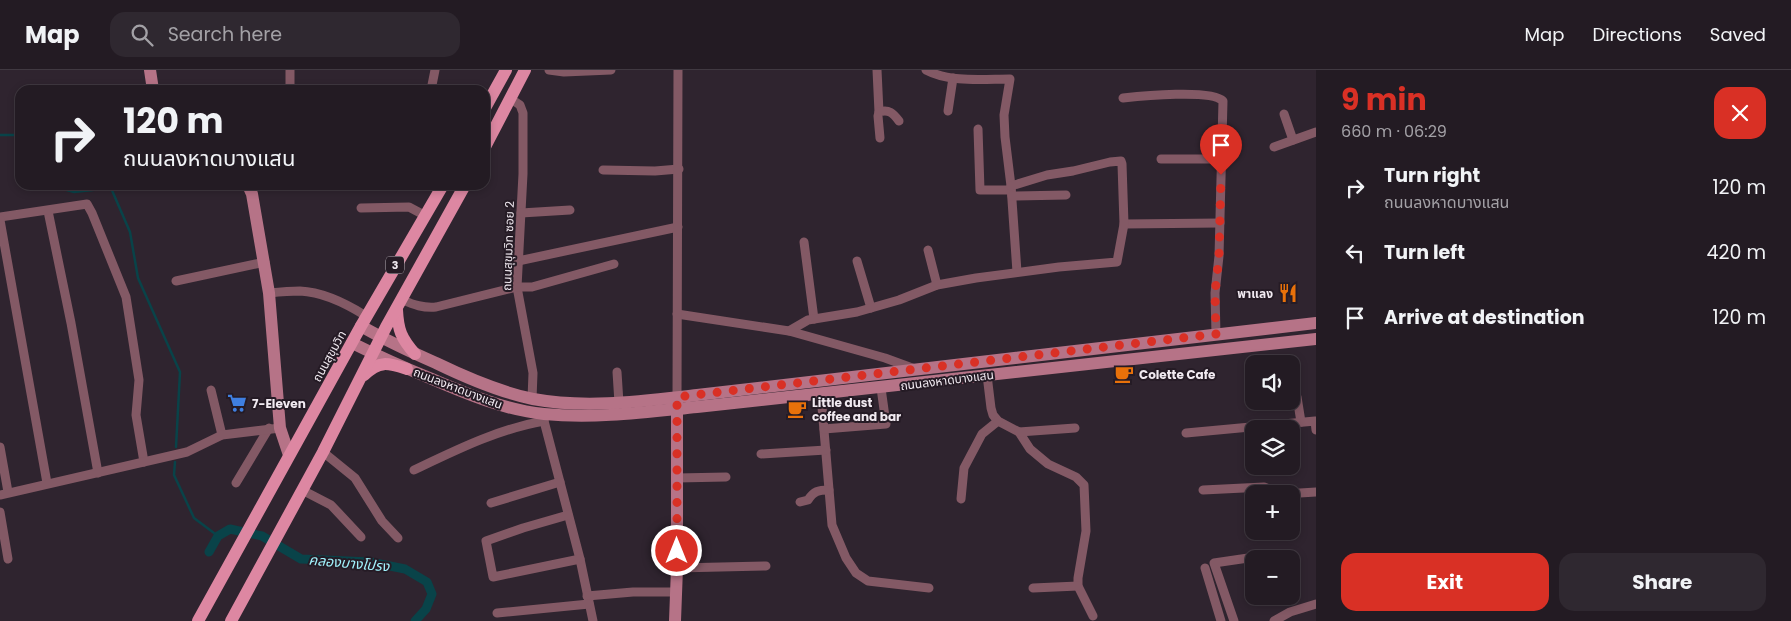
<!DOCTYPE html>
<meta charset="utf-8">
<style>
:root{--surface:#231b23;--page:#2f2830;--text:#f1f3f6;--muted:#a3a1a6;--line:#403941;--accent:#d93025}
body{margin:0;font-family:Poppins,"Noto Sans Thai",sans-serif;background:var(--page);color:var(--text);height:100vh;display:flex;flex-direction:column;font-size:19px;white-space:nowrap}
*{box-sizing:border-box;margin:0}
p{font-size:16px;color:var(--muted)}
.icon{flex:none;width:28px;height:28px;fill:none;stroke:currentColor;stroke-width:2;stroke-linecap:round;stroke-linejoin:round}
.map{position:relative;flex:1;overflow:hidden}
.details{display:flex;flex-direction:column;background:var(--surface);width:475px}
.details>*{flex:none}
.guide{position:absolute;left:15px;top:15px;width:475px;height:105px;border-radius:15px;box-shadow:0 2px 8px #0003,0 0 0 1px var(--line);background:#231b23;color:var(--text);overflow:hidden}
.buttons{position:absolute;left:1245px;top:285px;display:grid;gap:10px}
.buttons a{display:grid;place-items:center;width:55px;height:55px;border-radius:10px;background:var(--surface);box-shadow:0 2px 8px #0003,0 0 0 1px var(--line);font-size:25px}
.pin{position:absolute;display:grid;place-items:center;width:42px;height:42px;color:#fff;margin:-51px -21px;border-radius:50% 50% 50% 0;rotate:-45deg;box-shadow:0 0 5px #0007}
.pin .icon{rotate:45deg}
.me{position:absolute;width:55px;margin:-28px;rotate:0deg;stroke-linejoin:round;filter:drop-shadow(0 0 4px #0008)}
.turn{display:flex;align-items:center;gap:18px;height:105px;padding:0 25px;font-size:22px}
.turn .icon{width:65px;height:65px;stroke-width:2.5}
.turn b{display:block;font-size:35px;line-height:42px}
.round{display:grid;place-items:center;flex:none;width:52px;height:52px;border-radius:15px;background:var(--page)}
.summary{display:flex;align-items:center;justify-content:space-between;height:85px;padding:0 25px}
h1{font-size:30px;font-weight:700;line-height:38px;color:var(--accent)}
.primary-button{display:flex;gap:10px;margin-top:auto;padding:10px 25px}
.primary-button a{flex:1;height:58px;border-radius:15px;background:var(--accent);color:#fff;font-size:20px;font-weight:700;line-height:58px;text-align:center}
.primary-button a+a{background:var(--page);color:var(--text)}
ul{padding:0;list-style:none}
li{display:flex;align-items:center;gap:15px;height:65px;padding:0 25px}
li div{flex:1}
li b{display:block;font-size:19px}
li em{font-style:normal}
header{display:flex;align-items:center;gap:30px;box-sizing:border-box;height:70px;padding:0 25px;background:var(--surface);border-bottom:1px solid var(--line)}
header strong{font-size:24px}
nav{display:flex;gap:28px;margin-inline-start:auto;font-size:18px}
.search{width:350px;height:45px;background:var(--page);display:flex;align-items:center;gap:12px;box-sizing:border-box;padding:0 18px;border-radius:15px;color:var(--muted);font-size:19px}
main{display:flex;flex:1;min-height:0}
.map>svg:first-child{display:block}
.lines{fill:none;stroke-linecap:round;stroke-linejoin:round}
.stream{stroke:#094349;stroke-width:2.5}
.canal{stroke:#094349;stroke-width:9}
.street{stroke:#835965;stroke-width:9}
.secondary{stroke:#b67387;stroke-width:12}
.primary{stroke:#dd87a2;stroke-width:12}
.route{stroke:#d93025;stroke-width:9;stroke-dasharray:0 16.2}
.labels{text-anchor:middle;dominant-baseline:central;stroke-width:4;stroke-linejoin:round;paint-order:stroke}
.shield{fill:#251b25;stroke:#b4acb4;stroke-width:1}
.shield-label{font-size:11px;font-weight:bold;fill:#f1eaf1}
.street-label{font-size:12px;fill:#f1eaf1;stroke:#251b25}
.poi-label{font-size:12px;font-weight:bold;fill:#f1eaf1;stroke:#251b25;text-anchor:start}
.water-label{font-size:14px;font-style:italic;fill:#a2f3fd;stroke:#251b25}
</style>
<header>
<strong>Map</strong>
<div class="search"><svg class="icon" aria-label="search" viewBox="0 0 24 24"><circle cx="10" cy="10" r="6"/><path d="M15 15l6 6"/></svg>Search here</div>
<nav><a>Map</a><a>Directions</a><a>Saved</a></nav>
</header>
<main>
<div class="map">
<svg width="1316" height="551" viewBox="0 0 1316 551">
<rect width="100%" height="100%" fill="#2f242f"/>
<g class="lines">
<g class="stream">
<path d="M0,65H20"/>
<path d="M49,115L74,122L111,118L130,162L138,208L180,302L176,377"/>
<path d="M175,392L174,405L194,448L218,466"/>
</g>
<path class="canal" d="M209,482L218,466L230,459L262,466L301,489L370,492L405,499L427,512L432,524L426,539L415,551"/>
<g class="street">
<path d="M549,0L564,2L611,0"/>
<path d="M877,0L879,42"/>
<path d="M926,0C950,13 984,9 1010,9L1004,45L1005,67L1011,116L1017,202"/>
<path d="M290,20V0"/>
<path d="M431,20L435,0"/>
<path d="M1123,28C1141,26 1212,19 1223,31L1219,186L1215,223L1216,264"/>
<path d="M511,29L520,35L523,43V104L517,217L533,303L532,329"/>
<path d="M948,41L953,8"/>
<path d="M1284,44L1293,70"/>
<path d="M978,59L980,120H1011"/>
<path d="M880,68L878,46L879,42C889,39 893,43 899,51"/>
<path d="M1274,77L1316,62"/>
<path d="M1161,89H1221"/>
<path d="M603,100L655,101L679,99"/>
<path d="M1012,126L1066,125"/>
<path d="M361,138L409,137L424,145"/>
<path d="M48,141L71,253L98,403"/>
<path d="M521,143L570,140"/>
<path d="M0,147L87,134L92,143L126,227L139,310L136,345L144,392"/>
<path d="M0,150L47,413"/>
<path d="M1124,154L1220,153"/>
<path d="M804,172L814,249"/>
<path d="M928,180L937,215"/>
<path d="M518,191L678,157"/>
<path d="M857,191L871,238"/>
<path d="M176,211L265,192"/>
<path d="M269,223C279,222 290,221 300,221C324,222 347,234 366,246"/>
<path d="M403,230C414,235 423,238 436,237L517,217H532L614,194"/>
<path d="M677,244L789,261L885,288L915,299"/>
<path d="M789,261L808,250L857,242L899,230L937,215L976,208L1059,197L1117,192L1124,154L1122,94L1121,91L1110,92L1073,101L1047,105L1011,116"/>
<path d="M617,302L619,333"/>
<path d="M987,305L991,338L993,345L998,351L1019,362L1030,379L1048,394L1076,407L1084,415L1086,461L1078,508V516L1093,546"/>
<path d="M211,320L222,365"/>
<path d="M821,325L832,455L846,488L856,503L868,511L929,518"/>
<path d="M677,327L678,0"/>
<path d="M1297,327L1301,352"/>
<path d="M544,344V351L580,489L593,551"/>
<path d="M824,359L886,354L881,318"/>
<path d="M1019,362L1075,358"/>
<path d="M1186,363L1315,351L1316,360"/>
<path d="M0,377L8,422"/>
<path d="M323,382L355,408L382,451L398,468"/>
<path d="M761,384L826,380"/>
<path d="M414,400C456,380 498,359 544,351"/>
<path d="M677,408L726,407"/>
<path d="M236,413L269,358"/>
<path d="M302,420L331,435L361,467"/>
<path d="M1203,420L1264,417L1282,424"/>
<path d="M1284,424L1316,422"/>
<path d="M0,425L187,382L222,365L280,358"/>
<path d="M961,429L964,398L982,364L998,351"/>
<path d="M800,432L808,430C814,421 818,420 829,420"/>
<path d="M491,433L560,412"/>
<path d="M0,442L8,489"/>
<path d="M568,445L523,458L486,471L493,507L580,489"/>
<path d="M677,498L766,496"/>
<path d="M1205,498L1221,551"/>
<path d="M1033,518L1078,516"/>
<path d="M587,526L633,522H676"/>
<path d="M497,543L589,534"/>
<path d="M1234,551L1214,493L1255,487"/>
<path d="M1274,551L1290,542L1316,534"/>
</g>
<g class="secondary">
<path d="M150,0L153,20"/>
<path d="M248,115L252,124L269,223L280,358L289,385"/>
<path d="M361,256C385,270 411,282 436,293C467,308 499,322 533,329C587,339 643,331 697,325L1316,253"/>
<path d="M352,273C378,286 405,298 432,309C467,324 505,340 544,344C595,349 647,342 697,337L1316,269"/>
<path d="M675,551L677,498V332"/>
</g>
<g class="primary">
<path d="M485,38L506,0"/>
<path d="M485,77L525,0"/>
<path d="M397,240C398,260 401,268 415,284"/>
<path d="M364,305C380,290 388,293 407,299"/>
<path d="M198,551L361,256L443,115"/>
<path d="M231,551L323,382L386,257L465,115"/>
</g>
</g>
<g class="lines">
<path class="route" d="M677,481V327L1216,264L1215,223L1219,186L1221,105"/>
</g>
<defs>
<g id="restaurant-bare" transform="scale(1.5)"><path d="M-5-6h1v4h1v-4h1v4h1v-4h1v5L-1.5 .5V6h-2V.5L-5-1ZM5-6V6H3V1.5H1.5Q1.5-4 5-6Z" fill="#e8710a" stroke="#251b25" stroke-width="2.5" paint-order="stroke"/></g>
<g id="cafe-bare" transform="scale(1.5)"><path d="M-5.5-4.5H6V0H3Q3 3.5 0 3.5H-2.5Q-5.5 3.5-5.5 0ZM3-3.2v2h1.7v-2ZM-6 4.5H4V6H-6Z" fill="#e8710a" stroke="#251b25" stroke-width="2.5" paint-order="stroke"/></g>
<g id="supermarket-bare" transform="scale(1.5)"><path d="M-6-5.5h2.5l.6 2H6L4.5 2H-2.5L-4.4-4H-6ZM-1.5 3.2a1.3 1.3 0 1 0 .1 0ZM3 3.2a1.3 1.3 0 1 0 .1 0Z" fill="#3f7fe0" stroke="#251b25" stroke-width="2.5" paint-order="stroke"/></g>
</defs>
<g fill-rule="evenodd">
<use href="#restaurant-bare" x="1288" y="223"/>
<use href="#cafe-bare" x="1124" y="304"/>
<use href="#supermarket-bare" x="237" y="333"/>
<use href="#cafe-bare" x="797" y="339"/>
</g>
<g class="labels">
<rect class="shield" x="386" y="186.5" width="18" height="17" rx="4"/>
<g class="shield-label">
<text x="395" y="195">3</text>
</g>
<g class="street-label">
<text transform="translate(508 176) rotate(-88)">ถนนสุขุมวิท ซอย 2</text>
<text transform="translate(329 286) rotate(-61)">ถนนสุขุมวิท</text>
<text transform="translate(947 310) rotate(-7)">ถนนลงหาดบางแสน</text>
<text transform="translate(458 318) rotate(21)">ถนนลงหาดบางแสน</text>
</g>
<g class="poi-label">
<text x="1273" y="223" text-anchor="end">พาแลง</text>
<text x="1139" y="304">Colette Cafe</text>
<text x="812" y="332">Little dust<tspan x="812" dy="14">coffee and bar</tspan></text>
<text x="252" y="333">7-Eleven</text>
</g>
<g class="water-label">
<text transform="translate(349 493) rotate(5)">คลองบางโปรง</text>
</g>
</g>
</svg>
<div class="buttons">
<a><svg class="icon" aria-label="sound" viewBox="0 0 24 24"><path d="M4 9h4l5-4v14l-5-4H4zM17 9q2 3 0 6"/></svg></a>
<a><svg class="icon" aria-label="layers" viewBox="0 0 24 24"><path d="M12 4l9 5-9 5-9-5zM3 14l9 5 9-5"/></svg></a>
<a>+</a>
<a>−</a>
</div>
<div class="pin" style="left:1221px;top:105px;background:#d93025"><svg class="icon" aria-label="arrive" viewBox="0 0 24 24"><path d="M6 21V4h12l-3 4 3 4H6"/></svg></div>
<svg class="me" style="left:677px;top:481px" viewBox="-20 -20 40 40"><circle r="17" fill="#d93025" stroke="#fff" stroke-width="3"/><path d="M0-11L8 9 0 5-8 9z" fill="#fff"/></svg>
<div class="guide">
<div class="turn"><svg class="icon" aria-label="right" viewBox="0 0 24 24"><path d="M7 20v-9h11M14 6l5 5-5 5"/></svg><div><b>120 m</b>ถนนลงหาดบางแสน</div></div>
</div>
</div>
<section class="details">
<div class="summary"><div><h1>9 min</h1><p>660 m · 06:29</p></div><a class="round" style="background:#d93025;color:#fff"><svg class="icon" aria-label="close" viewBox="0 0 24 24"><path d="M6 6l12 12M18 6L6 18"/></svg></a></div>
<ul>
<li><svg class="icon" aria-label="right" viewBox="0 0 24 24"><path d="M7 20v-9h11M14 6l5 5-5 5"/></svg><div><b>Turn right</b><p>ถนนลงหาดบางแสน</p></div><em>120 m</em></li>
<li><svg class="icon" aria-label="left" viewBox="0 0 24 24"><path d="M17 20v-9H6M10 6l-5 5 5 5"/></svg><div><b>Turn left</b></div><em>420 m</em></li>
<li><svg class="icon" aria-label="arrive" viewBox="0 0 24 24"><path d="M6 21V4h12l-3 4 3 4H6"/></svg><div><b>Arrive at destination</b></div><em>120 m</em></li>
</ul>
<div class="primary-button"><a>Exit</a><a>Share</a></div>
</section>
</main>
